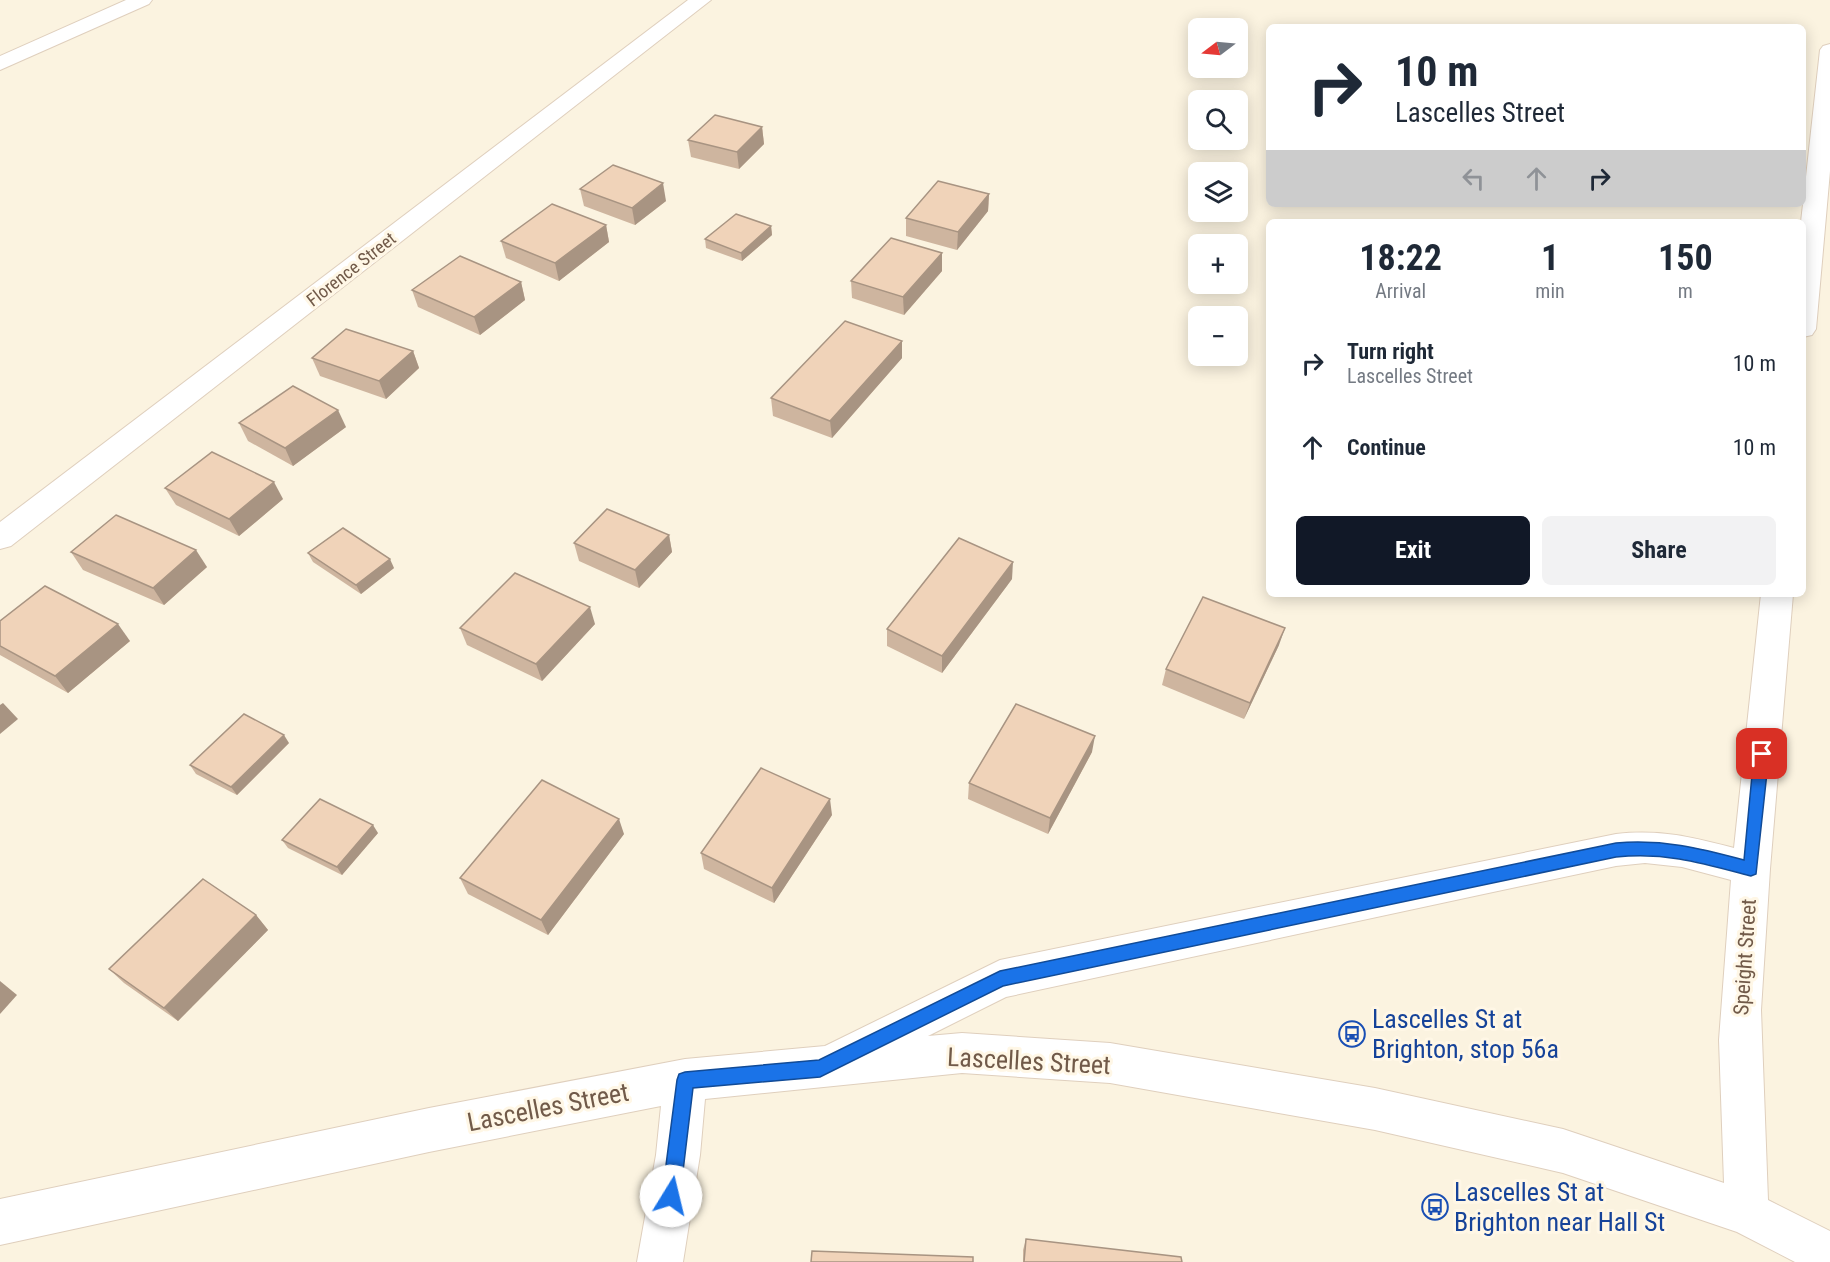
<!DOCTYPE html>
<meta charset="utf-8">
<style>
:root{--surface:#fff;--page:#f2f2f3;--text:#1f2937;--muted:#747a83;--accent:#111827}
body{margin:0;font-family:"Roboto Condensed",sans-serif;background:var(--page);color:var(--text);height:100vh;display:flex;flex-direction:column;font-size:22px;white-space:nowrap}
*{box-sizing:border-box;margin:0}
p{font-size:20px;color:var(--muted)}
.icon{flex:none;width:33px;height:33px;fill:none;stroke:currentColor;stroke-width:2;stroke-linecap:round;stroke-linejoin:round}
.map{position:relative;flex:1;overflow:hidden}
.side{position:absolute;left:1266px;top:219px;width:540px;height:378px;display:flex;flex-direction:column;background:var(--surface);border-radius:9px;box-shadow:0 3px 15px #0003}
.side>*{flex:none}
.guide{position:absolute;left:1266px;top:24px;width:540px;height:183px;border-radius:9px;box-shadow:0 3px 15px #0003;background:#fff;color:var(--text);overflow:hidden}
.needle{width:39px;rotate:254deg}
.controls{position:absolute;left:1188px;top:18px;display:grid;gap:12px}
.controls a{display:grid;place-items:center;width:60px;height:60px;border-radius:9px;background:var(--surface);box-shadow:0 3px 15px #0003;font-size:30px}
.pin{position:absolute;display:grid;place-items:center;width:51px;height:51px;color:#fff;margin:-26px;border-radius:12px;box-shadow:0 3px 9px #0006}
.me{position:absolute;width:66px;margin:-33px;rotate:9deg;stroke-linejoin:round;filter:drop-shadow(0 0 4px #0008)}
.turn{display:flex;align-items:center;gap:21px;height:126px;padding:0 30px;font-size:27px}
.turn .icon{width:78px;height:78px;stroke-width:2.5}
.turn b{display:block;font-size:42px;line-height:51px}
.lanes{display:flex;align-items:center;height:57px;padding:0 30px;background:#0003;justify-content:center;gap:30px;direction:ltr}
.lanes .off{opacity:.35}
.eta{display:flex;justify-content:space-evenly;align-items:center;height:102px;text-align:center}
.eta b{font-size:36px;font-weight:700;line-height:42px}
.cta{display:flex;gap:12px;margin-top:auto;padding:12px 30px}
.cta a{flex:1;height:69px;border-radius:9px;background:var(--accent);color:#fff;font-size:24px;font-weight:700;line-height:69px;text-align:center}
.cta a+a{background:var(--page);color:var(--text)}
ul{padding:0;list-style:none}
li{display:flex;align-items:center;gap:18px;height:84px;padding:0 30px}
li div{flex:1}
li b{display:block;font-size:22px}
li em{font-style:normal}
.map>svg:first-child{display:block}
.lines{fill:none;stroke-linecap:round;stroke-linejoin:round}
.minor-casing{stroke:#dfcfbd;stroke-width:2}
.minor{fill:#fff;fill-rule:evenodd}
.wall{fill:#ceb59f}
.shaded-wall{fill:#a89482}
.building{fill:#f0d3b9;stroke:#a89482;stroke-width:1.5}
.route{fill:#1a73e8;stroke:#114b97;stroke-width:1.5}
.labels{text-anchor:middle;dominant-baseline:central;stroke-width:6;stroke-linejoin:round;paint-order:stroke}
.far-street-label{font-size:18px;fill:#715a49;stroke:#fff7e6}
.street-label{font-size:21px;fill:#715a49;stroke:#fff7e6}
.near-transit-label{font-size:26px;fill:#164399;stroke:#fff7e6;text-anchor:start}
.near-street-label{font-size:26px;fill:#715a49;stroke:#fff7e6}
</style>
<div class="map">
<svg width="1830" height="1262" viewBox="0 0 1830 1262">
<rect width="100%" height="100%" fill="#fbf3e0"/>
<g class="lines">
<g class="minor-casing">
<g id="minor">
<path d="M126,0H152L149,4L0,70V56Z"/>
<path d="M688,0H711L11,546L0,549V522Z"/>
<path d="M1830,44V171L1816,329L1812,335L1803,337V222H1801L1820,50L1823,46Z"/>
<path d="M1761,594H1793L1770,869L1761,1010L1768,1200L1830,1231V1262H1795L1737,1232L1563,1173L1375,1130L1110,1083L962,1073L705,1099L700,1155L683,1262H637L656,1155L661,1106L429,1152L0,1245V1199L429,1108L685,1059L825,1046L1000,960L1616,834C1660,829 1692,837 1734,848ZM1645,863L1682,867L1731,880L1719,1040L1724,1183L1563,1129L1375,1088L1110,1043L962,1033L928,1036L1006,997L1479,895L1616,866Z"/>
</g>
</g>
<use href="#minor" class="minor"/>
</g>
<g class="wall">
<path d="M762,127L764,144L739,169L691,157L688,140Z"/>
<path d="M580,189L666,201L635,225L584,206Z"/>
<path d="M989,194L988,211L957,250L906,236V218Z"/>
<path d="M606,225L609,242L559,281L506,258L501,241Z"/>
<path d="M771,226L772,235L742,261L706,248L705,239Z"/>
<path d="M942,253V271L904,315L852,298L851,281Z"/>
<path d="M521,282L525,300L480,335L418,307L412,290Z"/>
<path d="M902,341V358L832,438L773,416L771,398Z"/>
<path d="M413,351L419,368L386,399L320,376L312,358Z"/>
<path d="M239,423L346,427L293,466L248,441Z"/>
<path d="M165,488L283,499L239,536L176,505Z"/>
<path d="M669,535L672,552L639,588L579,561L574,543Z"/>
<path d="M71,552L207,567L164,605L83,570Z"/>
<path d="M308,553L394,568L361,594L313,562Z"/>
<path d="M1012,579L942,673L887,646V629Z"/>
<path d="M0,621L130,641L68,693L0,655Z"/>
<path d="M595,624L542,681L467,645L460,628Z"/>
<path d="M1279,645L1244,719L1162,685L1166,669Z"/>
<path d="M289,743L237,795L196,774L190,765Z"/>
<path d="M1092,752L1048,834L968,799L969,783Z"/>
<path d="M832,815L774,903L704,869L701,853Z"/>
<path d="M378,833L342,875L288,848L282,840Z"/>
<path d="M624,834L548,935L468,894L460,878Z"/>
<path d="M256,915L268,930L178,1021L124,983L109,969Z"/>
<path d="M1026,1239L1182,1262H1023V1250Z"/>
</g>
<g class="shaded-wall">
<path d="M762,127L764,144L739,169L737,152Z"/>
<path d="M663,183L666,201L635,225L632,208Z"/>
<path d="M989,194L988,211L957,250L958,232Z"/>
<path d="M606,225L609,242L559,281L555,263Z"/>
<path d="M771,226L772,235L742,261L741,253Z"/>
<path d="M942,253V271L904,315L903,297Z"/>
<path d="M521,282L525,300L480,335L474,317Z"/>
<path d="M902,341V358L832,438L830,421Z"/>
<path d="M413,351L419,368L386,399L379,381Z"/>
<path d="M338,410L346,427L293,466L285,448Z"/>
<path d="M274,482L283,499L239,536L229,519Z"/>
<path d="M669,535L672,552L639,588L635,570Z"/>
<path d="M196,550L207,567L164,605L153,588Z"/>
<path d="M390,559L394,568L361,594L356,585Z"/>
<path d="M1013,562L1012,579L942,673V656Z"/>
<path d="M590,607L595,624L542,681L536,664Z"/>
<path d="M118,624L130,641L68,693L55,676Z"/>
<path d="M1285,628L1279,645L1244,719L1250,703Z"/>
<path d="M3,703L18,719L0,734V705Z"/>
<path d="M284,735L289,743L237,795L231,787Z"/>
<path d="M1095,736L1092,752L1048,834L1050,818Z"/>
<path d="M830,799L832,815L774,903L772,888Z"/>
<path d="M619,819L624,834L548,935L541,920Z"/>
<path d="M373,825L378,833L342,875L337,867Z"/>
<path d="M256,915L268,930L178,1021L164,1008Z"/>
<path d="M0,981L17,995L0,1014Z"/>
</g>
<g class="building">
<path d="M715,115L762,127L737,152L688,140Z"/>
<path d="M613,165L663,183L632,208L580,189Z"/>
<path d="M938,181L989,194L958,232L906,218Z"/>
<path d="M552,204L606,225L555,263L501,241Z"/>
<path d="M736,214L771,226L741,253L705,239Z"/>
<path d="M891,238L942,253L903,297L851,281Z"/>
<path d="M460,256L521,282L474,317L412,290Z"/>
<path d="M845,321L902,341L830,421L771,398Z"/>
<path d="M346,329L413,351L379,381L312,358Z"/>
<path d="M293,386L338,410L285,448L239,423Z"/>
<path d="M212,452L274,482L229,519L165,488Z"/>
<path d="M607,509L669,535L635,570L574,543Z"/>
<path d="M116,515L196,550L153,588L71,552Z"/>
<path d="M343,528L390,559L356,585L308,553Z"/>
<path d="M959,538L1013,562L942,656L887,629Z"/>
<path d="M515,573L590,607L536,664L460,628Z"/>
<path d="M45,586L118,624L55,676L0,646V621Z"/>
<path d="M1203,597L1285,628L1250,703L1166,669Z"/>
<path d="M1016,704L1095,736L1050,818L969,783Z"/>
<path d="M244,714L284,735L231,787L190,765Z"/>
<path d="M761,768L830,799L772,888L701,853Z"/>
<path d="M542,780L619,819L541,920L460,878Z"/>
<path d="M320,799L373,825L337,867L282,840Z"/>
<path d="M203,879L256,915L164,1008L109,969Z"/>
<path d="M1026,1239L1181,1257L1182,1262H1024Z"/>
<path d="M812,1251L973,1257V1262H811Z"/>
</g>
<path class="route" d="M1762,748L1767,750L1769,754L1756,874L1751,876C1702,863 1667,852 1616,857L1003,986L820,1077L693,1088L680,1196L677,1203L671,1205L664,1203L662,1196L677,1080L679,1074L685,1072L819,1060L1000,971L1616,843C1663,839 1699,848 1744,860L1754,754L1757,750Z"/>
<defs>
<g id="bus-ring" transform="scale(1.35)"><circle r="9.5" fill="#fff7e6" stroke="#1a4fb4" stroke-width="1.5"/><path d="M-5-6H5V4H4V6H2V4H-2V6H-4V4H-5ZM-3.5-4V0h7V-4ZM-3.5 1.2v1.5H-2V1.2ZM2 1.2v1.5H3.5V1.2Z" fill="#1a4fb4"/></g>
</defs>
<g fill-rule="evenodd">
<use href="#bus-ring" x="1352" y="1034"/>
<use href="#bus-ring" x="1435" y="1207"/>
</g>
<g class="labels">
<g class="far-street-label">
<text transform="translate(351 269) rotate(-38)">Florence Street</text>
</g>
<g class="street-label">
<text transform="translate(1745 957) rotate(-86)">Speight Street</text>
</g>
<g class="near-transit-label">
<text x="1372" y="1019">Lascelles St at<tspan x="1372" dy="30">Brighton, stop 56a</tspan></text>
<text x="1454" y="1192">Lascelles St at<tspan x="1454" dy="30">Brighton near Hall St</tspan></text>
</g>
<g class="near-street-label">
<text transform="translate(1029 1061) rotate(3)">Lascelles Street</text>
<text transform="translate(548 1107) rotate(-11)">Lascelles Street</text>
</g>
</g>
</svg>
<div class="controls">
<a><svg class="needle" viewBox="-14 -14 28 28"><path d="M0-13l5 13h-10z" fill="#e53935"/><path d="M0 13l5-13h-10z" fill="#747a83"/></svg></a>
<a><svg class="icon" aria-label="search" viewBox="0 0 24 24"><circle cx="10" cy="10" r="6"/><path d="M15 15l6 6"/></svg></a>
<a><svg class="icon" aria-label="layers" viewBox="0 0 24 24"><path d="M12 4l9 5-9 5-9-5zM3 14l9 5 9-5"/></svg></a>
<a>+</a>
<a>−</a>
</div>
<div class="pin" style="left:1762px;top:754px;background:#d93025"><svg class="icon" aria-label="arrive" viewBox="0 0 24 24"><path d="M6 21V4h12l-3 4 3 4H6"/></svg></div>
<svg class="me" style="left:671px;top:1196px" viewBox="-20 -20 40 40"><circle r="19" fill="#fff"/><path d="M0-13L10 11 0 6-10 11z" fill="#1a73e8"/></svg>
<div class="guide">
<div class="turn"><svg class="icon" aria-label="right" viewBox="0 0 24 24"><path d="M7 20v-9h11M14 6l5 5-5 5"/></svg><div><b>10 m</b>Lascelles Street</div></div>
<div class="lanes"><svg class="icon off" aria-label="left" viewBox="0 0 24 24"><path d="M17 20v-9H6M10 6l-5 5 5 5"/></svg><svg class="icon off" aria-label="ahead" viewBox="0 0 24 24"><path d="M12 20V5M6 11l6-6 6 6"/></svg><svg class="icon" aria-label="right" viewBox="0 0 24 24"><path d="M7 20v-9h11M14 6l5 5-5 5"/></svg></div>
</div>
<section class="side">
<div class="eta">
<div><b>18:22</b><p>Arrival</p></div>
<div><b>1</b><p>min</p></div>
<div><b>150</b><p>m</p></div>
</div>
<ul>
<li><svg class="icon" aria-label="right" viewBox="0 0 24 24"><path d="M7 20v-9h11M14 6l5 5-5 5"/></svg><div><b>Turn right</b><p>Lascelles Street</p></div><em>10 m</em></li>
<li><svg class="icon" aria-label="ahead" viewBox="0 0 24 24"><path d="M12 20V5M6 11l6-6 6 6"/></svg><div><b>Continue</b></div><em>10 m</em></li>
</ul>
<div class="cta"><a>Exit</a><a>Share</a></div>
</section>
</div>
